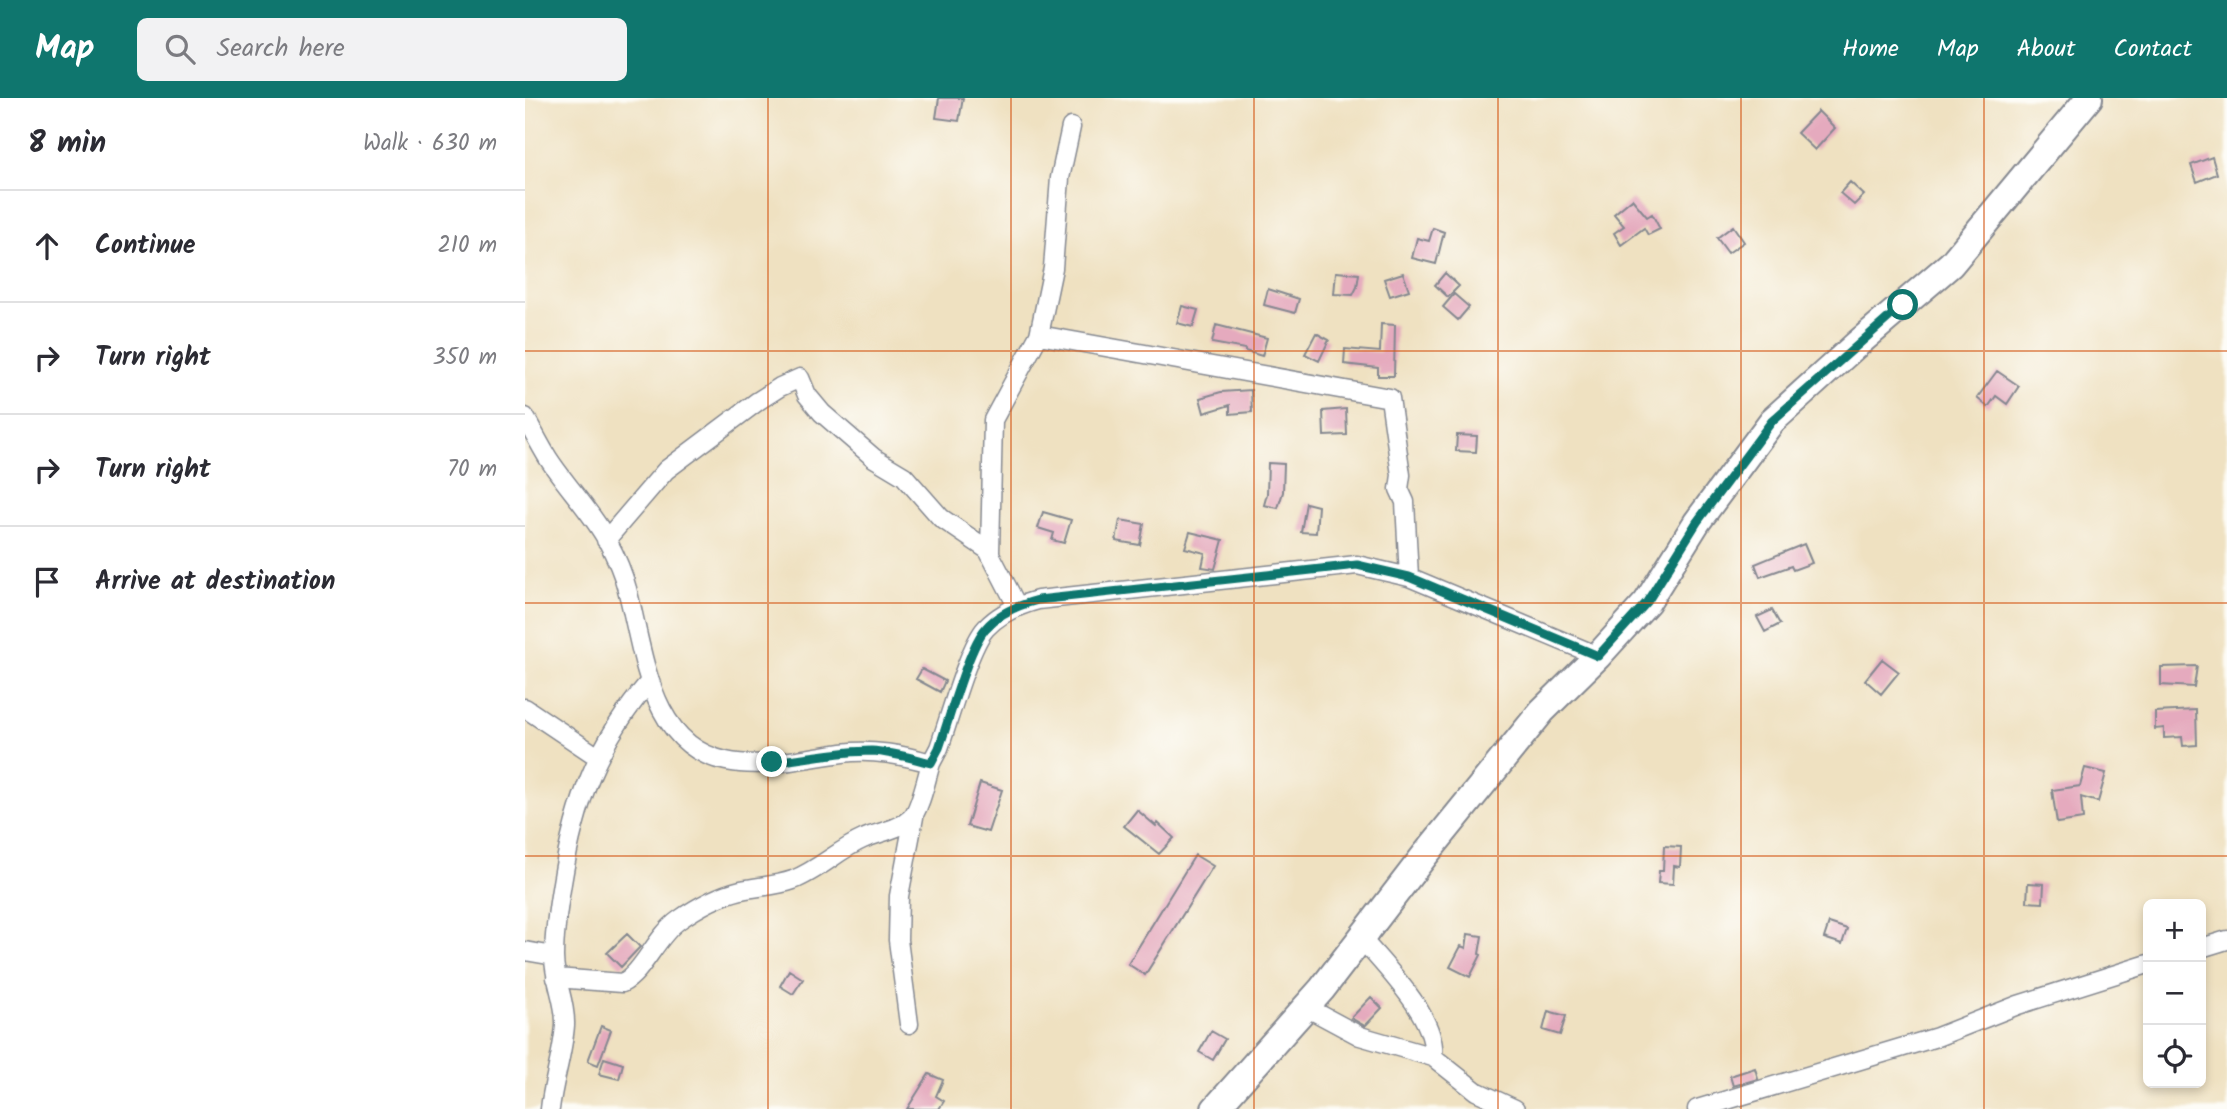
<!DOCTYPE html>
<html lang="en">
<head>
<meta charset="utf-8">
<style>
  :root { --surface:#fff; --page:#f2f2f3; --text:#2b2b33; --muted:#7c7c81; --line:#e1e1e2; --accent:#0f766e }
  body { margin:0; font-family:Kalam,sans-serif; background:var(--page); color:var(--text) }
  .controls { position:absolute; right:21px; bottom:21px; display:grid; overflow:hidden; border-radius:10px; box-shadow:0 4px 10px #0003 }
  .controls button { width:63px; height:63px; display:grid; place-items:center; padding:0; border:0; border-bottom:2px solid var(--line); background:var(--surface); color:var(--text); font:35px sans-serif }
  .stop { position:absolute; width:21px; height:21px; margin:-16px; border:5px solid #0f766e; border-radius:50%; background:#fff }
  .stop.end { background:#0f766e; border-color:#fff; box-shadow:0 2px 7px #0008 }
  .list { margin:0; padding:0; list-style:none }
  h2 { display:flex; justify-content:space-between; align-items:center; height:91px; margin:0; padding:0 28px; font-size:30px }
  h2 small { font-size:23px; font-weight:400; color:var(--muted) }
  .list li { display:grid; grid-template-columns:46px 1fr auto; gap:21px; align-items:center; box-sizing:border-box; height:112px; padding:0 28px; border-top:2px solid var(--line) }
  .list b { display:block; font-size:26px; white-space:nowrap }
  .list em { font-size:23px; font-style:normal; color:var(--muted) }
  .icon { flex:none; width:38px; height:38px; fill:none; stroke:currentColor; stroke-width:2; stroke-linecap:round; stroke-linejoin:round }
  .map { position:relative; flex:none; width:1702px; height:1011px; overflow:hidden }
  header { display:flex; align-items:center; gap:42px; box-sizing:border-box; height:98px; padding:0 35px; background:var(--accent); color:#fff }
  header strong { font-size:33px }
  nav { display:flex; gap:38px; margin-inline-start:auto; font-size:24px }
  .search { width:490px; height:63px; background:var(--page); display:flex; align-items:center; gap:18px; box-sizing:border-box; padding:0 24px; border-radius:10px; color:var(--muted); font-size:26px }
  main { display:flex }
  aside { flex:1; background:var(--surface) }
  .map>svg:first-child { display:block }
  .building { fill:#e5aabe }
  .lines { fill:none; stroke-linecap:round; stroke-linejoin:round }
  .street-casing { stroke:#858890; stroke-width:21 }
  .secondary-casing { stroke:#858890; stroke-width:30 }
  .street { stroke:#fff; stroke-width:18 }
  .secondary { stroke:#fff; stroke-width:26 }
  .route { stroke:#0f766e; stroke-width:9 }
  .grid { fill:none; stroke:#d45514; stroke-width:2; stroke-opacity:0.55 }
</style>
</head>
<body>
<header>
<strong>Map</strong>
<div class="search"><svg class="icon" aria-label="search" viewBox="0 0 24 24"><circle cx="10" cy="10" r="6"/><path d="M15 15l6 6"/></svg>Search here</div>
<nav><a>Home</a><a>Map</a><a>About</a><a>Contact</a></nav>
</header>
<main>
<aside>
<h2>8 min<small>Walk · 630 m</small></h2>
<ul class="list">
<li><svg class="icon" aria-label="ahead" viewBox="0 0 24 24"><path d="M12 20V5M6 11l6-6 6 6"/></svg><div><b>Continue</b></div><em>210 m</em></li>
<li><svg class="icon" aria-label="right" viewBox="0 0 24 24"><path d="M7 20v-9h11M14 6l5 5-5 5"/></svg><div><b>Turn right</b></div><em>350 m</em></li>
<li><svg class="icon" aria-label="right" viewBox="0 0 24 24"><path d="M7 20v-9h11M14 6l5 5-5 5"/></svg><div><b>Turn right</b></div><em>70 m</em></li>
<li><svg class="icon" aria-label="arrive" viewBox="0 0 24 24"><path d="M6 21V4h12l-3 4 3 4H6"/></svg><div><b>Arrive at destination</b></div></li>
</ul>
</aside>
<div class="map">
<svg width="1702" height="1011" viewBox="0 0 1702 1011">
  <rect width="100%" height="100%" fill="#fdfcf7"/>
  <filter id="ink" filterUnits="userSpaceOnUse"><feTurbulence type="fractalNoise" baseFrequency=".0143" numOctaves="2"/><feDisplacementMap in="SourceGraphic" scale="14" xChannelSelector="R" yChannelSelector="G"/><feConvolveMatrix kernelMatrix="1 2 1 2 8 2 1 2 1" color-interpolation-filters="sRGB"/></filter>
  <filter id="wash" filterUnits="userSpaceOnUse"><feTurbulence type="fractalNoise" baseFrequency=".00686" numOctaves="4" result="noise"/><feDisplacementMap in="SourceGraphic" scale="28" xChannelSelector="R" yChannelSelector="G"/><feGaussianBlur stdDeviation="1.57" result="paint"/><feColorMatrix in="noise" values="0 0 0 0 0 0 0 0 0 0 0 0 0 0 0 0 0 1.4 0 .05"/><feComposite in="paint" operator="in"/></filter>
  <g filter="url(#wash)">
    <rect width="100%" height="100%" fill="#efe1c1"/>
    <g id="blocks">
      <path class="building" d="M414 0H438L434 23 411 20Z
        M1293 13 1310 30 1290 52 1272 35Z
        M1687 59 1692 76 1672 84 1666 67Z
        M1325 84 1339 97 1329 107 1315 95Z
        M1107 101 1122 119 1127 116 1135 131 1123 137 1119 130 1096 147 1089 135 1099 128 1089 116Z
        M1208 128 1219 144 1203 155 1192 140Z
        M908 130 919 134 911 166 887 160 892 140 904 143Z
        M811 174 834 176 832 189 828 197 809 196Z
        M878 175 884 192 865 198 859 181Z
        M920 175 934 188 923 199 910 187Z
        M743 191 774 201 770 215 739 207Z
        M929 196 944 209 933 222 918 209Z
        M657 208 673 212 668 229 652 225Z
        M856 226 870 227 869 278H853V270L819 266 820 251 855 254Z
        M691 227 742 240 737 258 720 253V251L687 245Z
        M791 235 804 242 794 263 780 256Z
        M1472 273 1494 288 1482 306 1471 298 1463 309 1452 300Z
        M726 292 727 314 705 316V307L679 315 675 300 696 294Z
        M821 311 822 337 799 338 798 313Z
        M932 337 952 338 951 354 931 353Z
        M743 365 759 366 758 394 753 410 739 407 742 396Z
        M781 405 793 408 791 435 776 434Z
        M518 414 546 422 539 445 527 442 529 435 513 430Z
        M595 422 619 426 615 447 591 443Z
        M665 434 698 442 690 471 677 469 680 455 660 450Z
        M1279 446 1287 465 1268 472 1266 468 1235 479 1230 466Z
        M1247 512 1255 526 1240 534 1232 519Z
        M1357 561 1374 574 1356 596 1340 582Z
        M1672 568 1669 589 1636 587V569Z
        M397 571 420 583 415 594 391 581Z
        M1671 612 1672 647 1658 648 1657 639 1639 640V630L1630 631V614Z
        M1560 670 1581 675 1573 704 1556 699 1558 721 1532 725 1527 692 1555 688Z
        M455 685 477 692 463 734 442 728Z
        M612 712 631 728 633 725 649 740 634 756 599 728Z
        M1139 748 1156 749 1155 769 1149 768 1148 786 1133 785 1134 773H1138Z
        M670 757 688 768 620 877 603 866Z
        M1503 785 1519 786 1518 805 1502 804Z
        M1304 825 1322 831 1317 846 1299 840Z
        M102 836 115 849 96 869 82 855Z
        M943 836 957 838 954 856 956 857 945 879 925 869 936 848 941 850Z
        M264 872 278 881 268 896 255 888Z
        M846 899 857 910 840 928 826 920Z
        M1023 913 1041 918 1035 937 1018 932Z
        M76 928 86 932 73 967 63 963Z
        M686 933 700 941 688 962 674 954Z
        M79 960 98 966 94 981 74 976Z
        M1230 970 1233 981 1208 988 1205 978Z
        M404 976 418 982 411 998 419 1003 414 1011H382Z"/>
    </g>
  </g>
  <g filter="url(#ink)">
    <use href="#blocks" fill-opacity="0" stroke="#858890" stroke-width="2"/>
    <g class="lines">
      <g class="street-casing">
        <path id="street" d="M514 237 865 300 876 377 874 391 880 404 884 479
          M0 319C8 333 15 347 23 360 41 388 66 413 82 442 90 457 98 475 102 491 119 553 124 648 201 663 239 671 280 660 317 655 348 651 377 657 406 665L414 650C424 622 444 548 461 530 475 515 494 507 513 502L832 467 884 479 1073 558
          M81 442 141 372 233 303 255 289 275 280 282 297 297 315 349 360 379 378 416 420 463 452 492 508
          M465 455 468 322 514 237 528 170 535 80 546 29
          M0 610 73 659
          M836 840C860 869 913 920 908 959
          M1676 850 1702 842
          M0 853 29 858
          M31 880 97 885C118 875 131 838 154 822 171 810 195 797 216 792 234 788 251 788 268 782 294 772 313 752 338 741 353 734 374 732 386 720 395 712 402 678 406 665
          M781 909 835 938 908 959 951 993 990 1011
          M384 926 373 842 374 798 389 719
          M25 1011C28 983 38 956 40 927 41 903 29 883 29 859 29 834 33 809 37 785 50 704 72 645 125 583
          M1172 1011 1412 939 1493 907 1623 866"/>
      </g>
      <g class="secondary-casing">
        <path id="secondary" d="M690 1011 797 891 900 757 1017 613 1073 558 1122 504 1172 424 1247 323 1331 247 1426 166 1564 0"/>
      </g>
      <use href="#street" class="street"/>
      <use href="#secondary" class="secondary"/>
    </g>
  </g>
  <g class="lines" filter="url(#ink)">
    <path class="route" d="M247 664C280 661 313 653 346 653 367 654 386 660 406 665L414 650C424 622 444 548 461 530 474 515 494 507 513 502L832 467 884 479 1073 558 1122 504 1172 424 1247 323 1378 207"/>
  </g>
  <path class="grid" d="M243 0V1011M486 0V1011M729 0V1011M973 0V1011M1216 0V1011M1459 0V1011M0 253H1702M0 505H1702M0 758H1702"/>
</svg>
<div class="controls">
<button>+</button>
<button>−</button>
<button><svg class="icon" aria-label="locate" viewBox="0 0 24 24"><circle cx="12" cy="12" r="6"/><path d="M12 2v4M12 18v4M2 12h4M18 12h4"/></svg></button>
</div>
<div class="stop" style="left:1378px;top:207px"></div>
<div class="stop end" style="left:247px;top:664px"></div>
</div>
</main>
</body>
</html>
